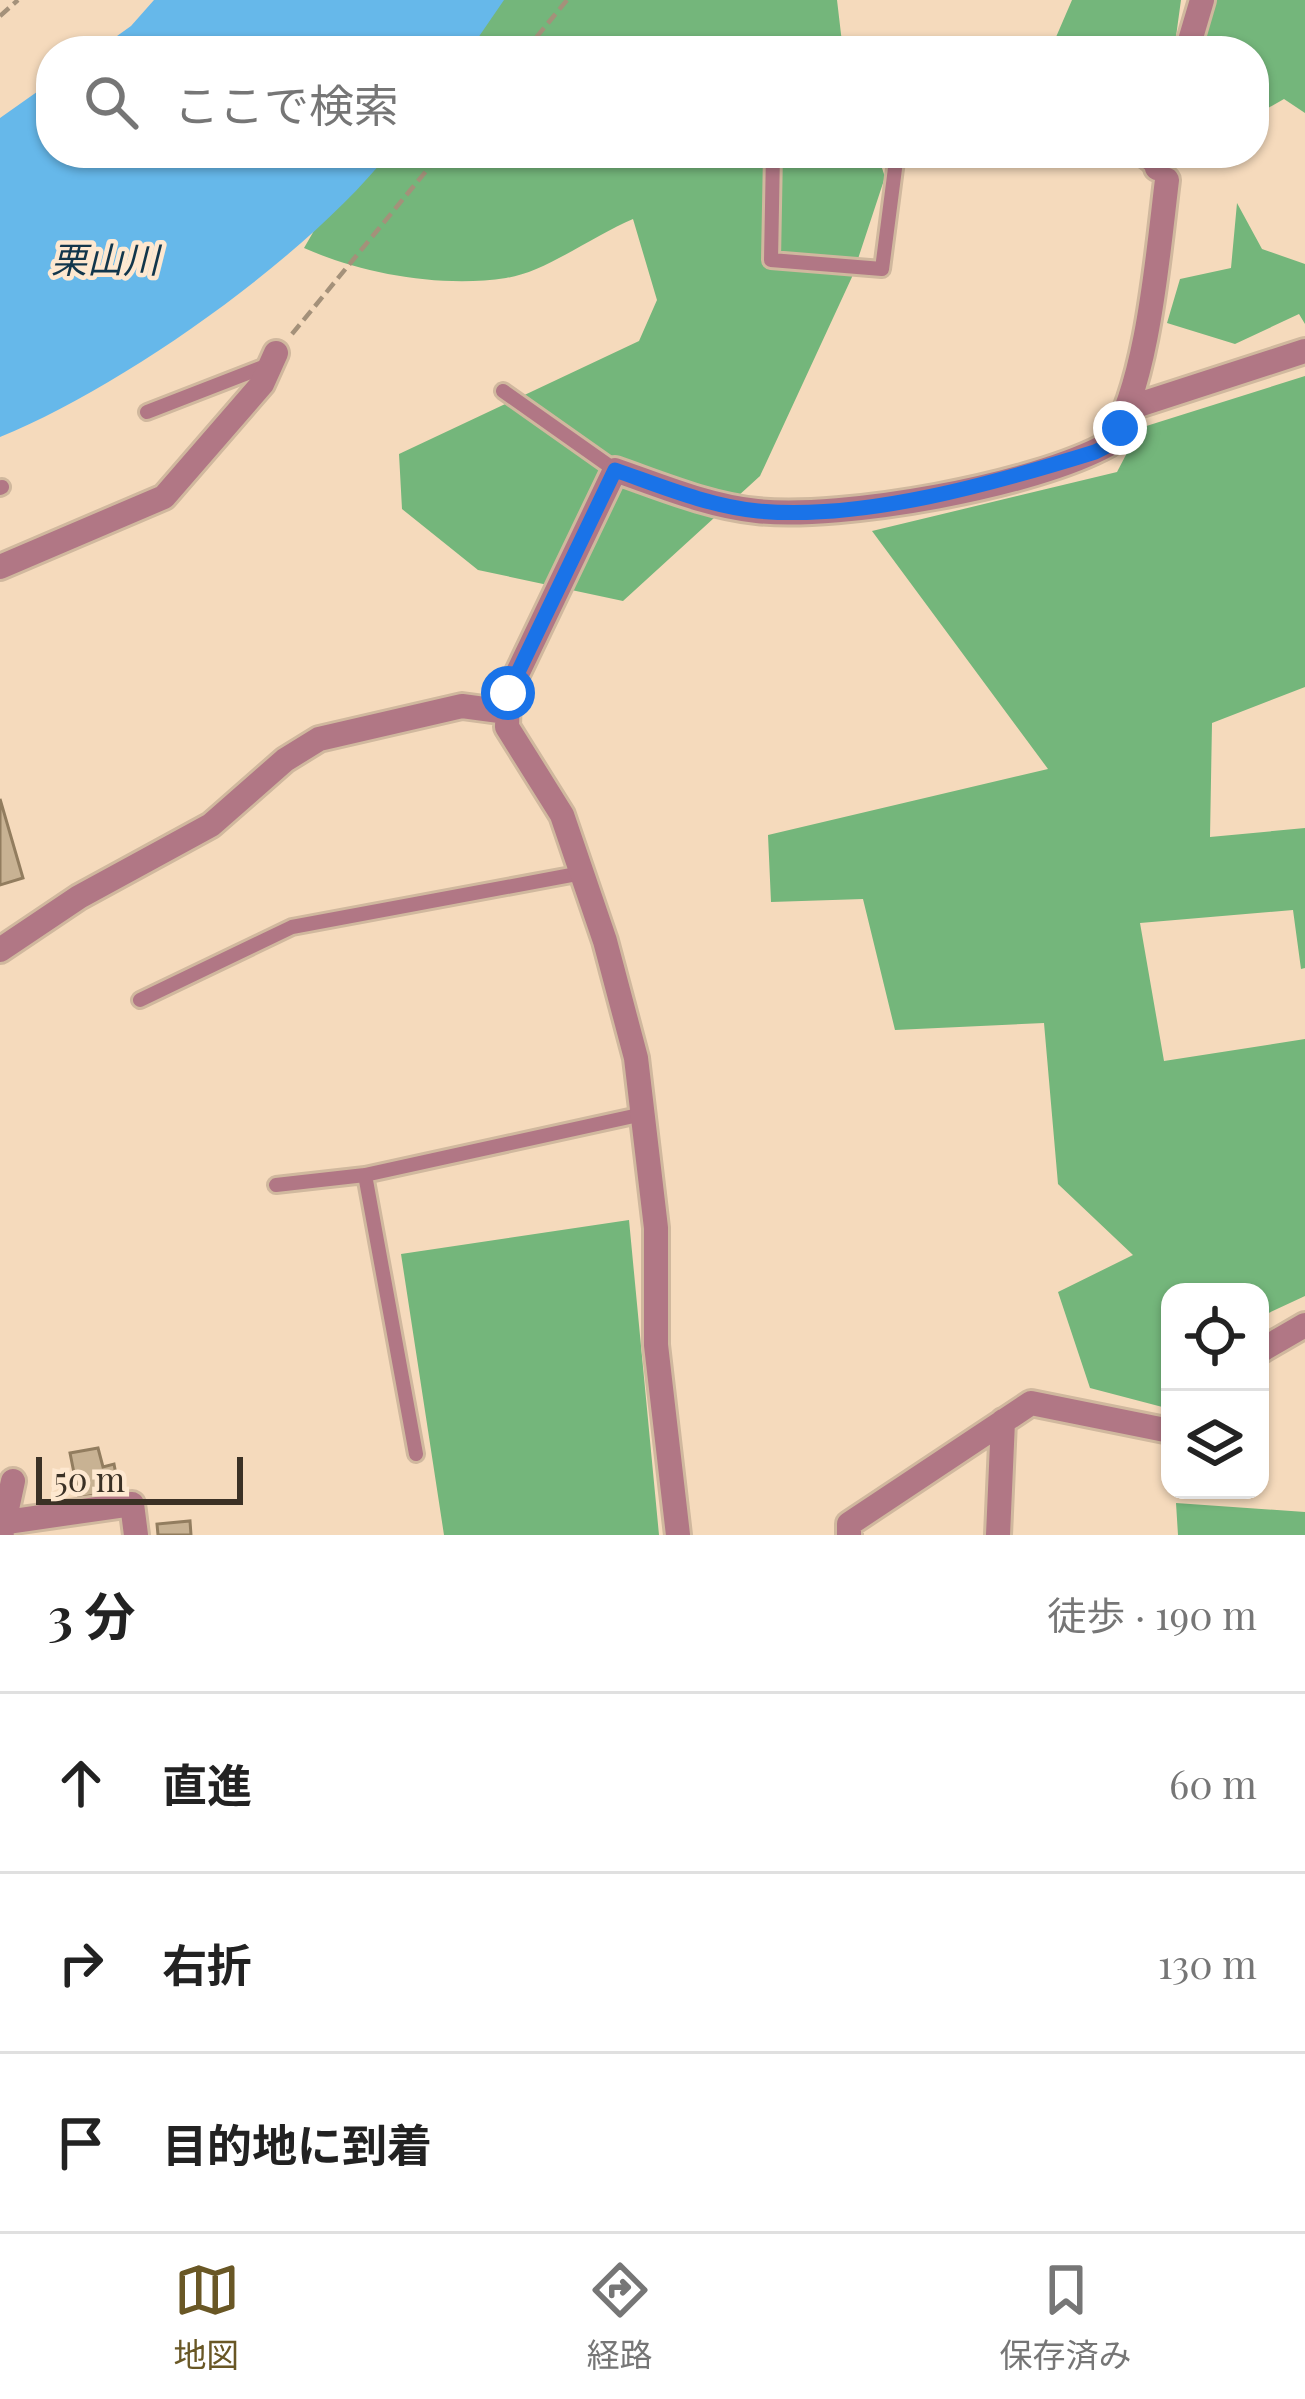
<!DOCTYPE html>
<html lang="ja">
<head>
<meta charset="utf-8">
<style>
  :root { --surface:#fff; --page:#f2f2f2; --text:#222; --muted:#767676; --line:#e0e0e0; --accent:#695725 }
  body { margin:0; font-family:"Playfair Display","Noto Sans JP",serif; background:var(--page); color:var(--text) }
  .controls { position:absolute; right:36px; bottom:36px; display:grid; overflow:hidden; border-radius:24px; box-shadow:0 3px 9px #0004 }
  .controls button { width:108px; height:108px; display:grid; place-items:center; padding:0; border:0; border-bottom:3px solid var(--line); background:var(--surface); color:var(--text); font:60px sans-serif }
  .scale { position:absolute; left:36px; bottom:30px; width:207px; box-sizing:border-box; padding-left:12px; border:6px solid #3b3125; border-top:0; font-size:33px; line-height:42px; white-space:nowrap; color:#3b3125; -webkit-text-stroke:9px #fee8d0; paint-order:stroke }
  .stop { position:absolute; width:36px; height:36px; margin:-27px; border:9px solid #1a73e8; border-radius:50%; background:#fff }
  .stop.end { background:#1a73e8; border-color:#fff; box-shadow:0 3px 12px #0008 }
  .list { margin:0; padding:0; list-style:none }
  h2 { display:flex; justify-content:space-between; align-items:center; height:156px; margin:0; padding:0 48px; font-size:51px }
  h2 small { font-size:39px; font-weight:400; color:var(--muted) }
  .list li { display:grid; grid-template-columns:78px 1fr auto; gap:36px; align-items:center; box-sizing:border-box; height:180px; padding:0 48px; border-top:3px solid var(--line) }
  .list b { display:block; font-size:45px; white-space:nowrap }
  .list em { font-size:39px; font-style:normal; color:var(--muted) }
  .icon { flex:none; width:66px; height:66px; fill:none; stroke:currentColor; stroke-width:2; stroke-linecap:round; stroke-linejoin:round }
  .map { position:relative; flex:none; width:1305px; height:1535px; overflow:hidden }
  .search { position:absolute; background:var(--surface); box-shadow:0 3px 9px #0004; left:36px; right:36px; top:36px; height:132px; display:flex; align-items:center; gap:30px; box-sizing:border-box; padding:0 42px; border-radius:48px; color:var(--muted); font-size:45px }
  .sheet { height:696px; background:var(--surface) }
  nav { display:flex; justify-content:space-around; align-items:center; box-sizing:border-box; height:168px; border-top:3px solid var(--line); background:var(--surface); font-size:33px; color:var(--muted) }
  nav a { display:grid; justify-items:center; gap:6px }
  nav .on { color:var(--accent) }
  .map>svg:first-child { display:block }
  .forest { fill:#74b67b }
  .water { fill:#66b8ea }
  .building { fill:#c8b293; stroke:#927d5f; stroke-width:3 }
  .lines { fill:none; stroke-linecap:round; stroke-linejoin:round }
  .lane-casing { stroke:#d0b89e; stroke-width:20 }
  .street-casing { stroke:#d0b89e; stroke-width:30 }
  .path { stroke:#a4917a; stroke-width:4.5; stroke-dasharray:12 6; stroke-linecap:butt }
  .lane { stroke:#b17785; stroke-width:14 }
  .street { stroke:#b17785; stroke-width:24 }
  .route { stroke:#1a73e8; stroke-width:15 }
  .labels { text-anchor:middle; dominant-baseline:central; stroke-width:9; stroke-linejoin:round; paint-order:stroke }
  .water-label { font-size:36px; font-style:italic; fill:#12364b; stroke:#fee8d0 }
</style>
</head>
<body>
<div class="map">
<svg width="1305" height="1535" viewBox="0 0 1305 1535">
  <rect width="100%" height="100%" fill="#f5dabc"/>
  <path class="forest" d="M448 0H837L843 51H418Z
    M1072 0H1181L1174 51H1050Z
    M1214 0H1305V113L1284 99 1254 116V51H1200Z
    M359 153H877L885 177 852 277 760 476 623 601 478 570 402 509 399 454 639 341 657 300 633 219C596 234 544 273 506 278 442 288 362 274 304 248Z
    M1237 203 1262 249 1305 264V324L1299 314 1235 344 1167 323 1180 279 1231 268Z
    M1305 376V687L1212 723 1210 837 1305 828V968L1301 969 1293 910 1140 923 1164 1061 1305 1039V1296L1260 1317V1292H1170V1409L1090 1388 1058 1292 1133 1255 1058 1184 1044 1023 895 1030 863 899 771 902 768 835 1048 769 872 531 1117 472 1140 428Z
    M629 1220 659 1535H444L401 1254Z
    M1176 1503 1305 1512V1535H1178Z"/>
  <path class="water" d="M154 0H504L469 51H96L131 26Z
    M51 82V153H389C307 257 123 387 0 437V118Z"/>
  <path class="building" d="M0 799 23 878 0 885Z
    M98 1448 103 1467 114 1464 119 1490 79 1498 70 1453Z
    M190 1521 191 1535H158L157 1524Z"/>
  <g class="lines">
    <g class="lane-casing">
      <path id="lane" d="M773 153 771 260 882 269 897 153
        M1076 153 1140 157 1160 172
        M503 391 615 470
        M147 412 271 364
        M0 488 2 487
        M140 1000 292 927 582 873
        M365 1175 416 1454
        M276 1185 365 1175 643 1114"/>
    </g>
    <g class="street-casing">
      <path id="street" d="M1187 51 1202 0
        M1157 168 1162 153
        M1126 409 1305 351
        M0 567 164 497 262 384 276 353
        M0 950 79 897 211 825 285 760 319 739 462 706 507 712
        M1260 1351 1305 1325
        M7 1522 132 1504 136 1535
        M2 1532 13 1481
        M678 1535 656 1345V1228L636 1058 605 941 562 815 507 727 508 693 615 470C661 486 708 506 757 511 842 520 1034 486 1109 444 1148 385 1158 252 1167 180
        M849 1535V1524L1031 1403 1170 1431
        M998 1535 1003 1421"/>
    </g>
    <path class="path" d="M0 16 18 0
      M525 51 567 0
      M292 334 441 153"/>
    <use href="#lane" class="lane"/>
    <use href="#street" class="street"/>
  </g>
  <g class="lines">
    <path class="route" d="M508 693 615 470C661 486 708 506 758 511 863 521 995 483 1095 452L1109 445 1120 428"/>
  </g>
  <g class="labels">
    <g class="water-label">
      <text x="105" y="258">栗山川</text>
    </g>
  </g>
</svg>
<div class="controls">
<button><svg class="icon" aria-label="locate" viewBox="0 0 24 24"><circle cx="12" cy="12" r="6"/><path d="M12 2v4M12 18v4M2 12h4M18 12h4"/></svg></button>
<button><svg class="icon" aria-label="layers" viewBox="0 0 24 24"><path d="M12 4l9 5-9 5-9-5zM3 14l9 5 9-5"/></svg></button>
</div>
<div class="scale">50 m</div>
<div class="stop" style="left:508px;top:693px"></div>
<div class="stop end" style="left:1120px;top:428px"></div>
<div class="search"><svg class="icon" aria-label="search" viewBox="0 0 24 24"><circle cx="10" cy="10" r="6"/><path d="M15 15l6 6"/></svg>ここで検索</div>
</div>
<section class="sheet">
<h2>3 分<small>徒歩 · 190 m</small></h2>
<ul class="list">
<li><svg class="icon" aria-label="ahead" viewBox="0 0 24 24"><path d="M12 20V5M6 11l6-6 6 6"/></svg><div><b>直進</b></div><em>60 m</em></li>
<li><svg class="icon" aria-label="right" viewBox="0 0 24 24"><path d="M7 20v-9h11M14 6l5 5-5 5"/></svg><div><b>右折</b></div><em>130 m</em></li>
<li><svg class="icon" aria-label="arrive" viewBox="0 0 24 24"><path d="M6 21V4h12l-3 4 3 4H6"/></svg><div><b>目的地に到着</b></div></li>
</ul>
</section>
<nav>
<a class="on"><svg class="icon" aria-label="map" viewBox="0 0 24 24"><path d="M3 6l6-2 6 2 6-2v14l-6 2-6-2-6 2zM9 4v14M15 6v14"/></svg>地図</a>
<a><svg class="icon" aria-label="directions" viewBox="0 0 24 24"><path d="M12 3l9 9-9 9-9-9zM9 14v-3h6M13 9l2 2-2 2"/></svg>経路</a>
<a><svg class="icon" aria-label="saved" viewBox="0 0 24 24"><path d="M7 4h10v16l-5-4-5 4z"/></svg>保存済み</a>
</nav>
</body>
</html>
